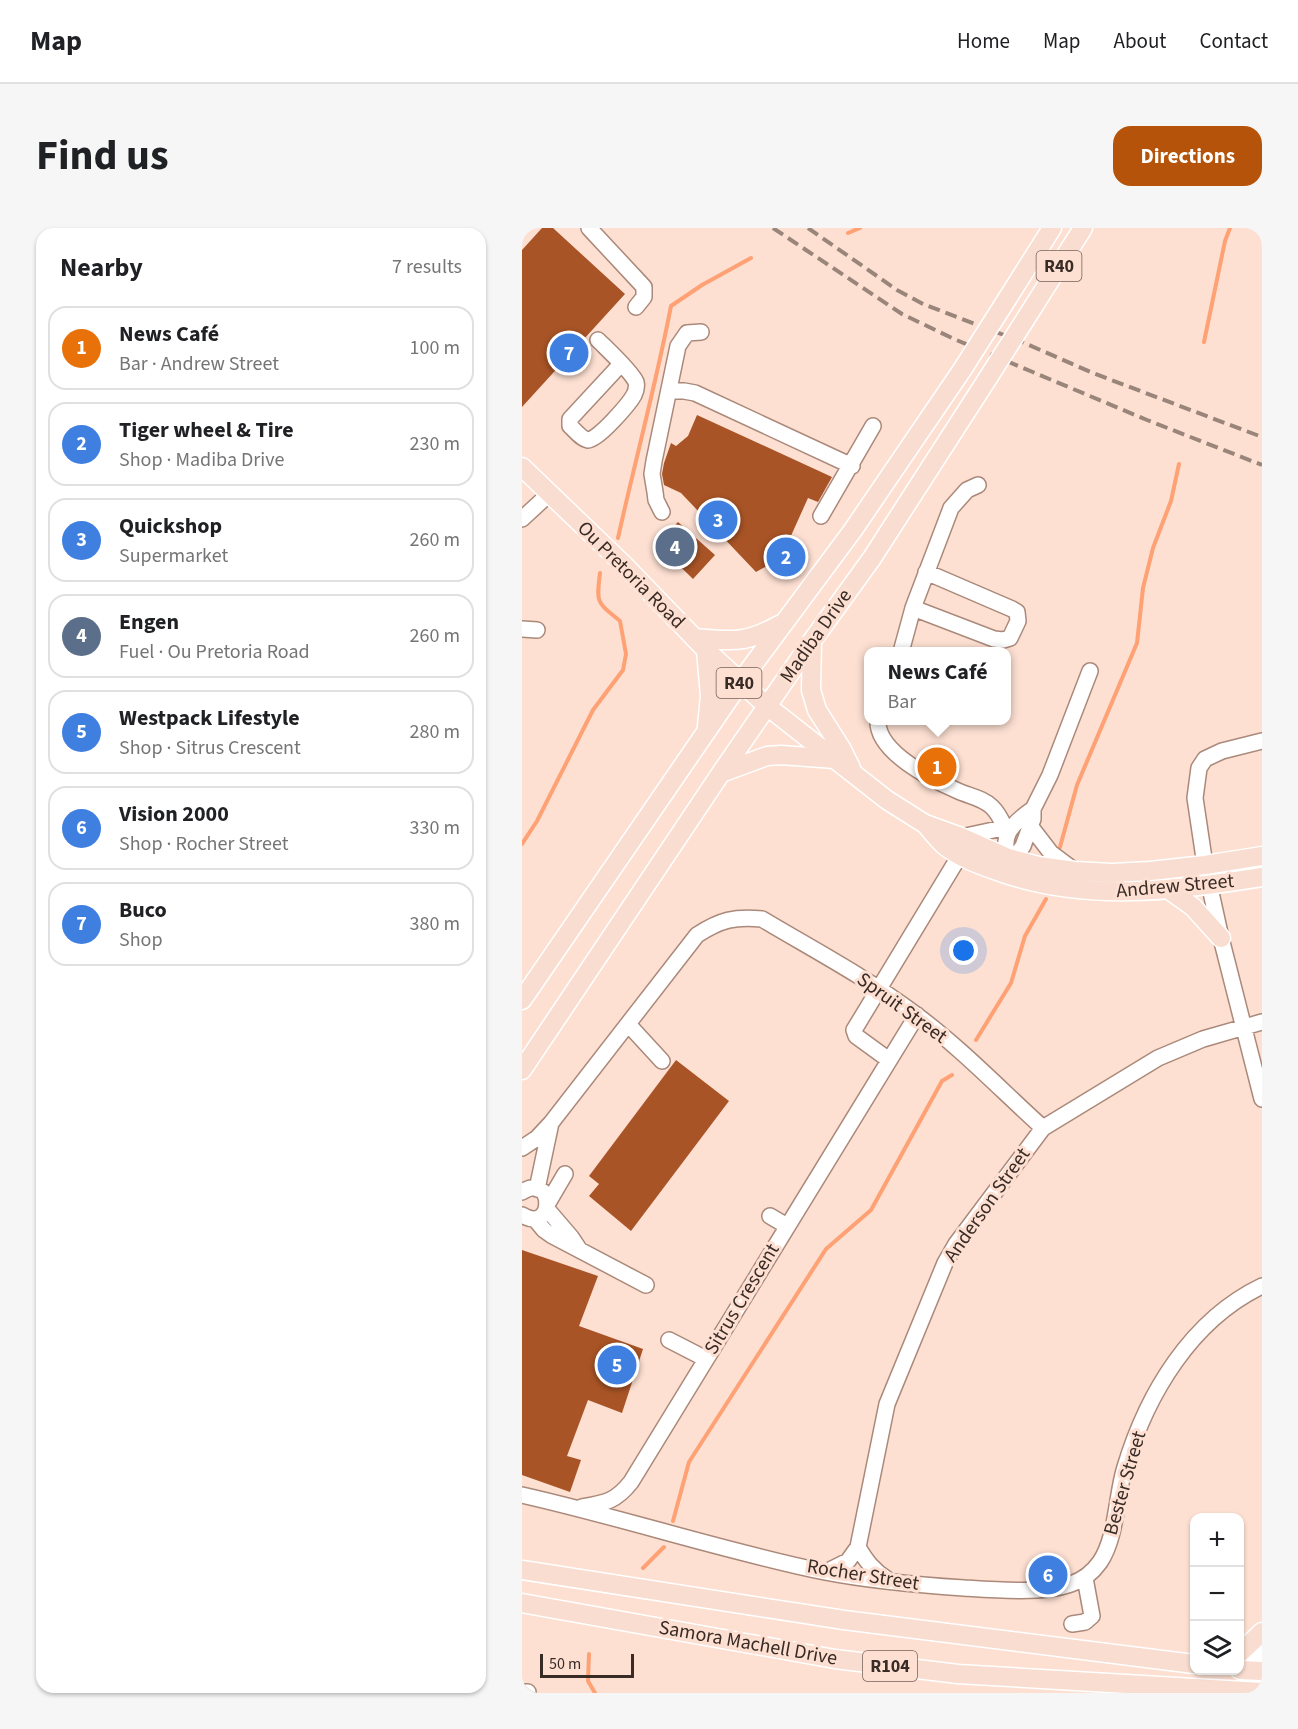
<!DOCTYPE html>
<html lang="en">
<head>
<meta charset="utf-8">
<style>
  :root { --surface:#fff; --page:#f6f6f6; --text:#202124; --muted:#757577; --line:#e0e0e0; --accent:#b45309 }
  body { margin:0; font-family:"Source Sans 3",sans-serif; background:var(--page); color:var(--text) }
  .controls { position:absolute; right:18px; bottom:18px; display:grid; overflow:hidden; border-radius:12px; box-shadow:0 2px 4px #0004 }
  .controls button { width:54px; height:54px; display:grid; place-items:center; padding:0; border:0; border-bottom:2px solid var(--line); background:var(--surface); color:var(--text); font:30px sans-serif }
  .scale { position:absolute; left:18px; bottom:15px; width:94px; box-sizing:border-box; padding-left:6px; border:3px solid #392b25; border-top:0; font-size:16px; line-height:21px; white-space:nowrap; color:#392b25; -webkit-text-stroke:4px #fde0d2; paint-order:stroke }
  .you { position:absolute; left:442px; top:723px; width:21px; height:21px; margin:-15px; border:4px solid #fff; border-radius:50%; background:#1a73e8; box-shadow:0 0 0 9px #1a73e833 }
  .badge { display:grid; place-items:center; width:39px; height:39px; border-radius:50%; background:var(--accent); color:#fff; font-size:20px; font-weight:700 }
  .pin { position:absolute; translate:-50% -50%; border:3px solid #fff; box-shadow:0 2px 6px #0006 }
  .popup { position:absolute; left:342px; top:419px; width:147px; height:78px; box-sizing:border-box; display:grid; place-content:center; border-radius:12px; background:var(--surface); filter:drop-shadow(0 2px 4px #0005); font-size:20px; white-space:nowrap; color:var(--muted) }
  .popup b { font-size:22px; color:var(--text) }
  .popup::after { content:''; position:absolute; left:50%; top:100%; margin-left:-12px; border:12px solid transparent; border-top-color:var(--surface) }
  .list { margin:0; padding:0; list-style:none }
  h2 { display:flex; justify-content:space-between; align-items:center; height:78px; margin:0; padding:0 24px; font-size:26px }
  h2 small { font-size:20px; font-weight:400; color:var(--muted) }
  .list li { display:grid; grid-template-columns:39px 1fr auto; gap:18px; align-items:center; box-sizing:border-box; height:84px; margin:0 12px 12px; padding:0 12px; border:2px solid var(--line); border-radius:18px }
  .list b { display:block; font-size:22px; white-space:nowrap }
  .list p { margin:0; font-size:20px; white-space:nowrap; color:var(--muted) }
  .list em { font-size:20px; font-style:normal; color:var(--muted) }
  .icon { flex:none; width:33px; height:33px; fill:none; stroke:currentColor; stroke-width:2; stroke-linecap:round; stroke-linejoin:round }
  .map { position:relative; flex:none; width:740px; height:1465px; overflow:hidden; border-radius:18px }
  header { display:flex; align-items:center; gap:36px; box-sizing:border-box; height:84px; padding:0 30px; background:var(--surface); border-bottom:2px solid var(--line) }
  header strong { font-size:28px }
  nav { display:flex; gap:33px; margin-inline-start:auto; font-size:21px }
  .intro { display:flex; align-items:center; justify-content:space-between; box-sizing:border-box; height:144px; padding:0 36px }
  h1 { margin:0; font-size:42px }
  .button { padding:15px 27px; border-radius:18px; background:var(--accent); color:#fff; font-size:21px; font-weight:700 }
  main { display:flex; gap:36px; padding:0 36px }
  aside { flex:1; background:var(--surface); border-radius:18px; box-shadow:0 2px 4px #0004 }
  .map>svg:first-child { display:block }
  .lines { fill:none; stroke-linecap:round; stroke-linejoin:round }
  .stream { stroke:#fea174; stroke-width:4 }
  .building { fill:#a95426 }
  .minor-casing { stroke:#ab897a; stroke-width:18 }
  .major-casing { stroke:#fff; stroke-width:21 }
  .minor { stroke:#fff; stroke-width:15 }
  .major { stroke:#f8ddd0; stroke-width:18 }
  .rail { stroke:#9a857b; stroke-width:4; stroke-dasharray:12 6; stroke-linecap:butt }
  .major-bridge-casing { stroke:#fff; stroke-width:21; stroke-linecap:butt }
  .major-bridge { stroke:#f8ddd0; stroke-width:18 }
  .labels { text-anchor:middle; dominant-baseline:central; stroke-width:6; stroke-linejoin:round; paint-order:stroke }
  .shield { fill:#fde0d2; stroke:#746159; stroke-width:1.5 }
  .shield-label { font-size:18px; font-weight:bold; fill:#392b25 }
  .street-label { font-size:20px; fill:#392b25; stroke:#fde0d2 }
</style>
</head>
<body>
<header>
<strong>Map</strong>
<nav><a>Home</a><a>Map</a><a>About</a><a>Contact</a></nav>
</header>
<div class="intro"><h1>Find us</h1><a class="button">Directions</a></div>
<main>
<aside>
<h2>Nearby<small>7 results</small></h2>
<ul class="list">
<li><span class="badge" style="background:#e8710a">1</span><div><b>News Café</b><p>Bar · Andrew Street</p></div><em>100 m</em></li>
<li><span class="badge" style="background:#3f7fe0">2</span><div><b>Tiger wheel &amp; Tire</b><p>Shop · Madiba Drive</p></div><em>230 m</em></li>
<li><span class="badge" style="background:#3f7fe0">3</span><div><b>Quickshop</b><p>Supermarket</p></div><em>260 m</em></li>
<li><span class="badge" style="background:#5c6f8a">4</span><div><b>Engen</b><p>Fuel · Ou Pretoria Road</p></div><em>260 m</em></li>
<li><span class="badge" style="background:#3f7fe0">5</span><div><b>Westpack Lifestyle</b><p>Shop · Sitrus Crescent</p></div><em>280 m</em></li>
<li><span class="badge" style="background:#3f7fe0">6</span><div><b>Vision 2000</b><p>Shop · Rocher Street</p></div><em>330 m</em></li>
<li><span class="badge" style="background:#3f7fe0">7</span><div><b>Buco</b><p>Shop</p></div><em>380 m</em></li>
</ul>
</aside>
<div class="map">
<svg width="740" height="1465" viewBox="0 0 740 1465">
  <rect width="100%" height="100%" fill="#fde0d2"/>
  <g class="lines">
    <path class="stream" d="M326 5 338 0
      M682 114 703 13 708 0
      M96 310C113 233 134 156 149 78L180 57 229 30
      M0 616 15 593 71 482 101 442 104 426 98 393C75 374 74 376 78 345
      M538 619 555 557 615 415 621 360 631 320 649 273 657 236
      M454 812 489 755 503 708 524 671
      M151 1293 167 1234 304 1021 349 982 420 853 430 847
      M121 1340 142 1319
      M67 1426 66 1453 73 1465"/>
  </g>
  <path class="building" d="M20 0H31L103 66 0 179V22Z
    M175 187 310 249 296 274 286 270 259 330 234 344 159 265 142 257 140 246 142 235 149 215 154 218 166 208Z
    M156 294 193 327 171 351 135 316Z
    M154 832 207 873 109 1003 67 968 77 956 67 948Z
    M0 1022 76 1048 57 1098 121 1121 100 1185 66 1172 45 1228 59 1232 48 1264 0 1247Z"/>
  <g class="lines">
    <g class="minor-casing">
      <path id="minor" d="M67 0 122 59V69L114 79
        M76 112C85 121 109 143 114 154 115 158 114 163 112 167 107 176 76 212 66 212 59 211 53 202 48 198V191L99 136
        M147 163H162L173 165 330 238
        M140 284 134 272 133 264 130 246 132 233 156 118 165 105 179 104
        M299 288 351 198
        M0 291 27 266
        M391 380 472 411 481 412 488 410 496 393 495 384 490 381 404 344
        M0 401 15 402
        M379 424 391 380 429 280 445 262 456 257
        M356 492C354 524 411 552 436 563 447 568 461 570 470 579 475 584 479 591 482 598
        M740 513 700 523 683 531 677 540 673 570 683 637 699 710 740 871
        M509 599 529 625 553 643
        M439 609 490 598
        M478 633 496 625 501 618 511 591V581L528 547 568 443
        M490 637C475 610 489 596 511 581
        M106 796 140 833
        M367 832 334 808 332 802 438 627
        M0 920 15 910 29 895
        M15 961 29 895 175 707C198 692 213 688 240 691 292 722 345 750 393 786 439 820 479 862 521 900
        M0 964C33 943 33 1007 0 987
        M26 975 43 946
        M25 981 49 1009 57 1021
        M248 988 265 998
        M13 991 22 1002 29 1007 124 1057
        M147 1112 184 1131
        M0 1267C102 1290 201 1323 303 1344 349 1353 396 1357 442 1360 472 1362 521 1366 549 1356 561 1352 571 1344 578 1334 595 1309 594 1267 603 1239 625 1166 669 1092 740 1058
        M60 1279C84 1275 94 1273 109 1254L395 787
        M336 1319C344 1333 351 1342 365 1351
        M304 1344 326 1333 336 1319 365 1176 423 1035 434 1016 521 900 636 830 681 811 740 794
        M550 1396 563 1394 570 1388 563 1350
        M0 1464H6
        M724 1465 740 1406"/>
    </g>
    <g class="major-casing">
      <path id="major" d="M487 68 530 0
        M513 76 561 0
        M0 239 102 337 184 422 245 478 365 572 403 596 439 609 486 630 516 638 553 643 590 645 628 643 683 637 740 628
        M172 410C210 413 223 416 257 397
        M290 413 289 462 295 482 319 520 329 540
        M184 422 188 468 185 498
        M199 545 245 528 259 527 313 531
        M404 597C410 604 416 612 423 618 440 631 461 638 481 645 566 674 654 663 740 649
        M647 662 671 679 699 710
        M0 772 219 453 331 302 440 142
        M0 842 199 545 290 413 350 330 464 153
        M0 1342 322 1392 672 1436
        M0 1375 313 1431 436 1446 740 1464
        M718 1425 740 1404
        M718 1442 740 1443"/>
    </g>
    <use href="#minor" class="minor"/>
    <use href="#major" class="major"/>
    <path class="rail" d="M251 0 380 86 432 111 625 192 740 237
      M286 0 375 62 401 76 500 114 571 145 740 209"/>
    <g class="major-bridge-casing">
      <path id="major-bridge" d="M440 142 487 68
        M464 153 513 76"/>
    </g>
    <use href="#major-bridge" class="major-bridge"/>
  </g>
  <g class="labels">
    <g class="shield">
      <rect x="514.5" y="23" width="45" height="30" rx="4.5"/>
      <rect x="194.5" y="440" width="45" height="30" rx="4.5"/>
      <rect x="341" y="1423" width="54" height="30" rx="4.5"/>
    </g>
    <g class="shield-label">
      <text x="537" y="38">R40</text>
      <text x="217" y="455">R40</text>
      <text x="368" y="1438">R104</text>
    </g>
    <g class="street-label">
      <text transform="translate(109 347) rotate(45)">Ou Pretoria Road</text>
      <text transform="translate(294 408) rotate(-55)">Madiba Drive</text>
      <text transform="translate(653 658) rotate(-5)">Andrew Street</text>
      <text transform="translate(380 780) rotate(36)">Spruit Street</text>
      <text transform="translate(465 977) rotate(-55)">Anderson Street</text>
      <text transform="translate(220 1071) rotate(-59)">Sitrus Crescent</text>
      <text transform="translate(603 1255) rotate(-74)">Bester Street</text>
      <text transform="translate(341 1347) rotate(9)">Rocher Street</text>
      <text transform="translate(226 1415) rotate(10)">Samora Machell Drive</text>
    </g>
  </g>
</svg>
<div class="controls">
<button>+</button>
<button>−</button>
<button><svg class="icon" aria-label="layers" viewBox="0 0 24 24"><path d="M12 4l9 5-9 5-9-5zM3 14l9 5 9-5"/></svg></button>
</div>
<div class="scale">50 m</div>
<div class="you"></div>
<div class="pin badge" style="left:415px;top:539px;background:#e8710a">1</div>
<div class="popup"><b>News Café</b>Bar</div>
<div class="pin badge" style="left:264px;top:329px;background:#3f7fe0">2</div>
<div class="pin badge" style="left:196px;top:292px;background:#3f7fe0">3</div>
<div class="pin badge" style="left:153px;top:319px;background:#5c6f8a">4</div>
<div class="pin badge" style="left:95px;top:1137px;background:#3f7fe0">5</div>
<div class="pin badge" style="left:526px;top:1347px;background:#3f7fe0">6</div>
<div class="pin badge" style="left:47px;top:125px;background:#3f7fe0">7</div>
</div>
</main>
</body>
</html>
